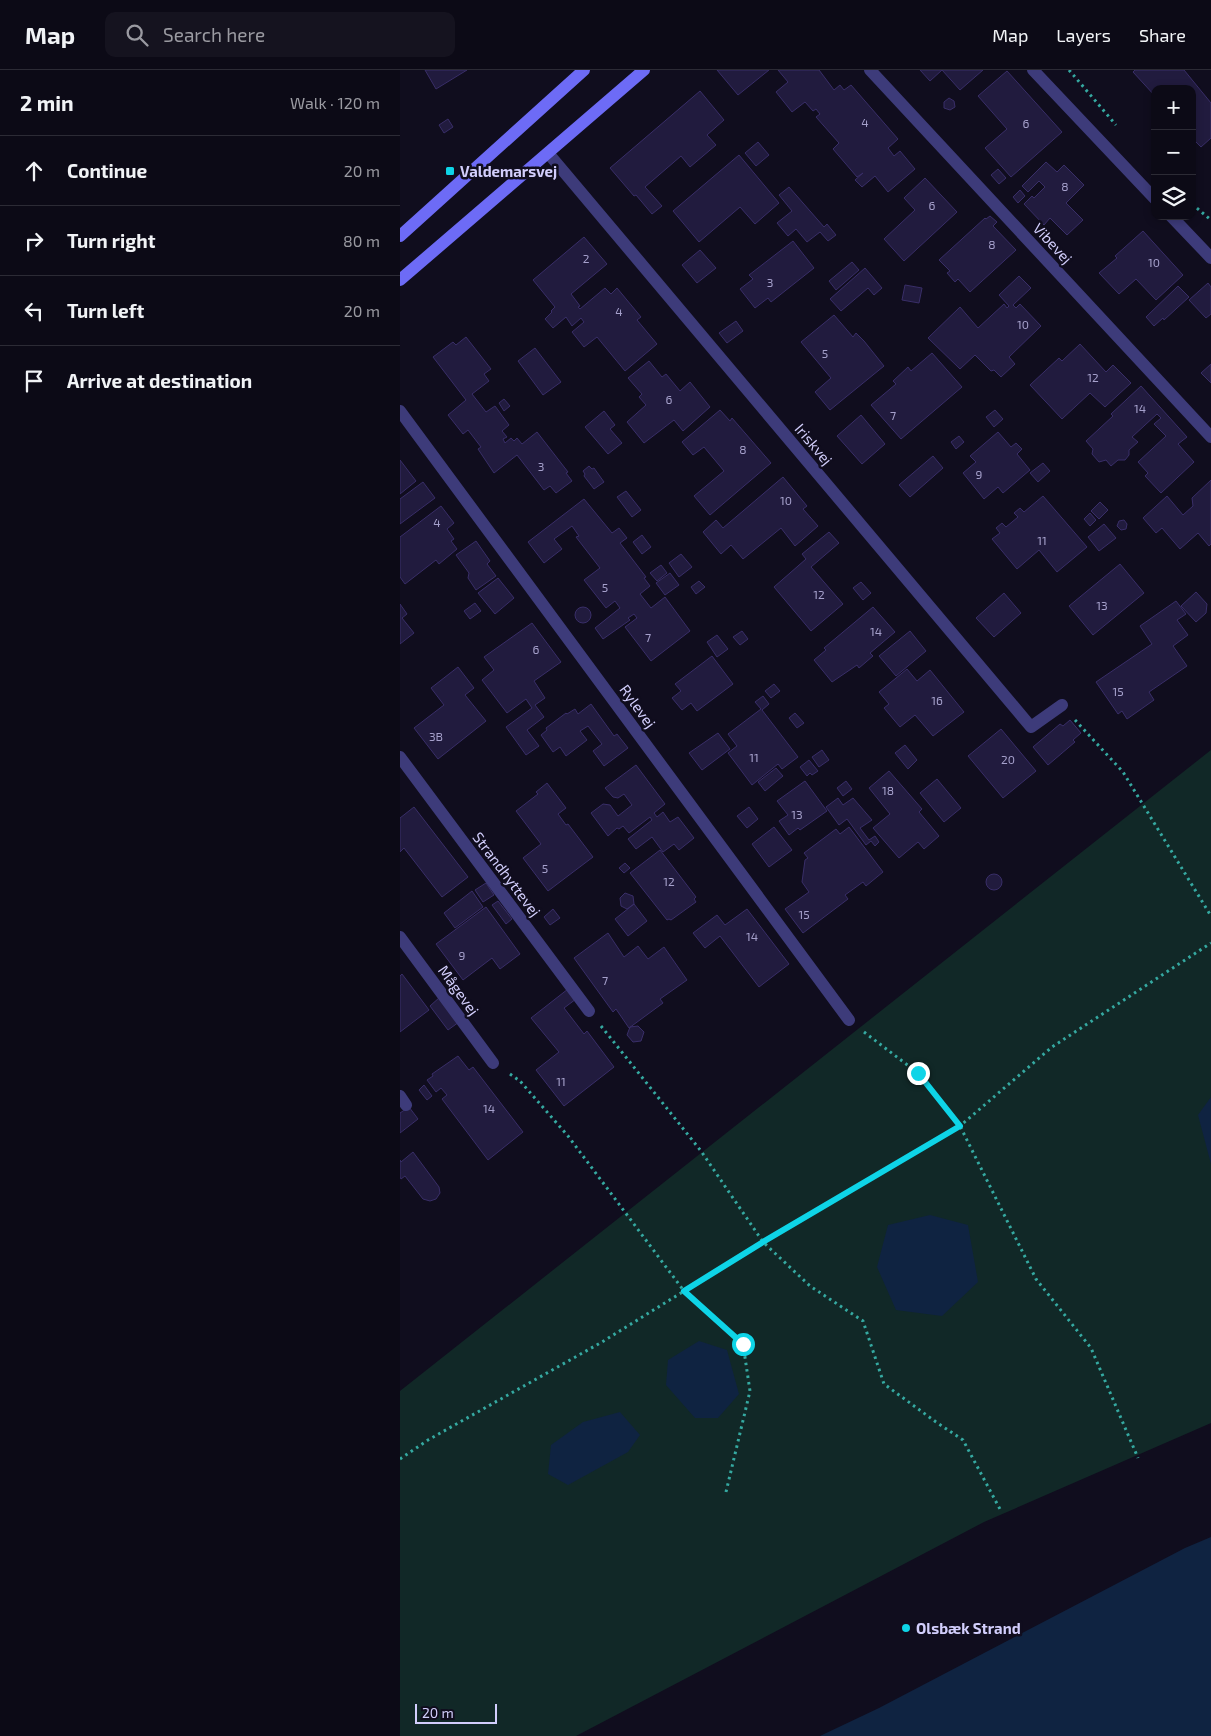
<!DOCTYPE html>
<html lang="en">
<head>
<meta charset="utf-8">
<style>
  :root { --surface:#0c0a16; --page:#15131f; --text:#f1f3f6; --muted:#9a9aa1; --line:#2c2b35 }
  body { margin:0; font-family:"Exo 2",sans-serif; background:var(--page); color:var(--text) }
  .controls { position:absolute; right:15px; top:15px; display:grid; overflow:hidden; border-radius:10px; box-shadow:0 2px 8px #0003 }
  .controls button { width:45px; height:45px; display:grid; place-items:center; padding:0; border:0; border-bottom:1px solid var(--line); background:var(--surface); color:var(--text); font:25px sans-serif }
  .scale { position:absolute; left:15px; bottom:12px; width:82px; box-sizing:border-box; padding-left:5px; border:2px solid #d2cefc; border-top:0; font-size:14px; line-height:18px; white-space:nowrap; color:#d2cefc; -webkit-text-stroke:4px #100d1e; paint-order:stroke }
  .stop { position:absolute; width:15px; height:15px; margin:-11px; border:4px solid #0ed4e7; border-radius:50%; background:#fff }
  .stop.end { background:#0ed4e7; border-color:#fff; box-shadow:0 1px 5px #0008 }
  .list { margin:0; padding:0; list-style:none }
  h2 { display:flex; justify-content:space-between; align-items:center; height:65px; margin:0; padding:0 20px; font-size:21px }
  h2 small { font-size:16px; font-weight:400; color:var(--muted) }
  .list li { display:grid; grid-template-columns:32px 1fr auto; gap:15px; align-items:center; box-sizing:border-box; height:70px; padding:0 20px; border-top:1px solid var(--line) }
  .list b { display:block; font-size:19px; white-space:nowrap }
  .list em { font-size:16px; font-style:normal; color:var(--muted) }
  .icon { flex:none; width:28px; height:28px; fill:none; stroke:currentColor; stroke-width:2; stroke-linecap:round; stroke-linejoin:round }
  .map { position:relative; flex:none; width:811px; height:1666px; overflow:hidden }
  header { display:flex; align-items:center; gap:30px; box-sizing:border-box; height:70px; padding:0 25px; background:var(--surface); border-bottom:1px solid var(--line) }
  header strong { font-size:24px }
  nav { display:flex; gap:28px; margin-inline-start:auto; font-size:18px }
  .search { width:350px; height:45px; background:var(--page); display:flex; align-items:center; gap:12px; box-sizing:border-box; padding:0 18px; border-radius:10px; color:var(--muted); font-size:19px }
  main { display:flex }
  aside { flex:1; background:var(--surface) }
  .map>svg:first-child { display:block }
  .green { fill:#112827 }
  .water { fill:#0f2341 }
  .building { fill:#211b3e; stroke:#392e68 }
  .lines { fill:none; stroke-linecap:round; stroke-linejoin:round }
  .path { stroke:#35a9a1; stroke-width:3; stroke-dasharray:2.5 4; stroke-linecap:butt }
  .street { stroke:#3d3b7a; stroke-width:12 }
  .secondary { stroke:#6d6bf6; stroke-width:12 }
  .route { stroke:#0ed4e7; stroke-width:6 }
  .poi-dot { fill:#0ed4e7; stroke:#100d1e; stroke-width:2 }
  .labels { text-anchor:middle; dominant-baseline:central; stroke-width:5; stroke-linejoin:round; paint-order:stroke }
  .number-label { font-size:12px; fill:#a6a1cc }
  .poi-label { font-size:15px; font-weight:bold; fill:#d2cefc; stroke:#100d1e; text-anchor:start }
  .street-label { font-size:15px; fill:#d2cefc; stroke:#100d1e }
</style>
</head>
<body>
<header>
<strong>Map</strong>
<div class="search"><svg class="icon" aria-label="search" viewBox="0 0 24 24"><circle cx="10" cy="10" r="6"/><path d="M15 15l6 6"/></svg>Search here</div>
<nav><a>Map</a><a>Layers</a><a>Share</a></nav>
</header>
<main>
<aside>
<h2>2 min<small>Walk · 120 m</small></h2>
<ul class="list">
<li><svg class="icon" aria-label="ahead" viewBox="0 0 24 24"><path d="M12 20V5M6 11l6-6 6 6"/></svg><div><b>Continue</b></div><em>20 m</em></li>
<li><svg class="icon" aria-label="right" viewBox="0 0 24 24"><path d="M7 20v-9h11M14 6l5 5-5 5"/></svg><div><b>Turn right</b></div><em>80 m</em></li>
<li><svg class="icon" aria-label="left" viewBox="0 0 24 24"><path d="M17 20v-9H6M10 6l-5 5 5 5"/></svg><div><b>Turn left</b></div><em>20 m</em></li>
<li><svg class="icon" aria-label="arrive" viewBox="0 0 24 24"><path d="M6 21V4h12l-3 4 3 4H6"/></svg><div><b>Arrive at destination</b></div></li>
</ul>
</aside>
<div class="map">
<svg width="811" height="1666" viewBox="0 0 811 1666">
  <rect width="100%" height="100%" fill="#100d1e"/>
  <path class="green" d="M811 680V1353L584 1452 176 1666H0V1321Z"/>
  <path class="water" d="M811 1027V1094L798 1045Z
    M530 1145 568 1155 578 1212 542 1246 496 1240 477 1197 488 1155Z
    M299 1271 327 1280 339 1324 318 1348H295L266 1315 268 1290Z
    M220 1342 240 1365 228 1382 168 1415 148 1404 151 1375 183 1352Z
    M811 1467V1666H420L479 1638 785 1478Z"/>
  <path class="building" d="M25 0H67L36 19Z
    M317 0H369L338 25Z
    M378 0H419L434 20 440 15 444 20 451 15 498 69 488 78 494 86 500 81 515 99 488 122 475 106 462 117 455 110 463 103 457 107 433 79 439 73 416 47 420 44 416 39 413 41 405 32 392 42 376 22 388 12Z
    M520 0H583L560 20 542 0 530 11Z
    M735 0H784L811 33V68L801 77 792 68V19H755V26L733 2Z
    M607 1 662 62 611 107 585 78 607 59 578 26Z
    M300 21 324 50 307 65 316 75 290 97 281 86 245 117 262 136 252 144 236 125 234 126 210 98Z
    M549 28 554 31 555 37 550 40 544 38V32Z
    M48 49 53 57 44 63 39 55Z
    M358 72 369 85 356 96 345 83Z
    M339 85 379 133 355 154 340 137 299 172 273 141Z
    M646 92 657 102 664 95 684 115 666 133 683 150 667 165 650 148 644 155 624 134 632 126 634 128 645 117 639 111 628 122 622 116Z
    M598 99 606 108 599 114 591 105Z
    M525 108 557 142 504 191 484 169 515 140 504 128Z
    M389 117 424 157 427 154 436 165 428 171 420 162 407 172 396 159 388 166 377 153 392 141 379 125Z
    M620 120 625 126 618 133 613 127Z
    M590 146 597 152 593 156 616 180 570 222 558 209 555 212 547 203 550 201 539 190 585 148 586 149Z
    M743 161 783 205 756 230 736 209 719 224 699 203 717 188 715 186Z
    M184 167 207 194 171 224 180 236 178 237 180 239 205 218 211 224 217 218 241 247 237 250 257 274 225 301 197 267 184 277 172 262 184 252 181 248 172 256 166 247 153 258 145 249 152 242 151 241 155 237 133 210Z
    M393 171 414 198 371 232 368 228 355 238 340 219 353 209 349 205Z
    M300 180 316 198 297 213 282 195Z
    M452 192 459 200 436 220 429 211Z
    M465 198 482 218 474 225 468 218 441 241 430 229Z
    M619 206 631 218 613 235 616 238 620 234 641 256 609 287 615 294 601 307 594 300 591 301 575 285 560 299 528 268 560 237 578 258 604 234 607 238 609 236 599 225Z
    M808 213 811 217V244L806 248 789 230Z
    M505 215 522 218 519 233 502 230Z
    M778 216 789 227 764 250 763 248 754 256 746 247Z
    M434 245 453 267 456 263 464 271 484 296 430 340 415 322 431 308 401 272Z
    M336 251 343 261 327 273 319 263Z
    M66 267 91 299 84 304 89 311 72 324 86 342 95 336 109 355 102 361 107 367 103 369 105 373 111 368 114 371 117 368 122 374 137 362 168 402 166 403 172 411 156 423 150 416 144 420 117 385 94 403 78 379 81 377 68 360 63 364 48 345 66 330 33 287 53 272 56 275Z
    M680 274 706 302 713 295 731 313 705 337 690 323 662 349 630 315 659 288 662 291Z
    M135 278 161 312 143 325 118 291Z
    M532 283 562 317 501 369 471 335 496 314 493 311 508 297 511 301Z
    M249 291 262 307 266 304 280 321 290 312 310 337 283 361 274 350 244 373 227 352 246 335 239 327 242 324 228 308Z
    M811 294V313L801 303Z
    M741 316 787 367 778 374 794 392 761 423 745 406 748 403 738 392 766 366 754 354 761 348 757 344 732 367 738 372 729 380V385L725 390H718L711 396 706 390 699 392 692 384 693 379 686 371 713 346 711 344Z
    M104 329 110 336 104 341 99 333Z
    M320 340 330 351 332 348 371 393 310 445 294 426 324 401 304 377 293 385 282 372Z
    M595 340 603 349 594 357 586 347Z
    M204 341 215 355 210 359 222 373 208 384 185 357Z
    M461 345 485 374 462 394 437 366Z
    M598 362 611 377 616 373 622 379 617 384 630 400 603 423 598 417 584 429 563 403 576 392 570 386Z
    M559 366 564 372 556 379 551 372Z
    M533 386 543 398 510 427 499 415Z
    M0 390 16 411 0 424Z
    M643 393 650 401 638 412 630 403Z
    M189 396 192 399 194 398 204 412 194 419 184 406 185 404 183 401Z
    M383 407 407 436 403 439 418 456 395 476 381 458 343 489 331 475 321 484 303 462 316 450 323 458Z
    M811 410V474L809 476 798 463 780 479 762 458 756 463 743 448 767 426 783 445 793 436 792 428Z
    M23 412 35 428 0 454V429Z
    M226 421 241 440 232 447 217 427Z
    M643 426 687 477 657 502 639 480 617 499 592 469 600 463 596 458 602 453 606 457 618 447 614 443 620 438 624 442Z
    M184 429 212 463 219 458 227 468 220 473 246 507 244 508 250 516 240 524 251 538 265 527 290 561 251 591 225 557 237 548 234 544 228 548 230 550 203 569 195 558 220 538 215 531 206 538 184 510 200 498 176 467 179 466 172 456 154 469 162 479 144 493 128 472Z
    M700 432 708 440 699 449 691 441Z
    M41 436 54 453 47 459 54 469 51 471 57 479 39 494 36 490 5 514 0 507V467Z
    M690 443 696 450 690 456 684 449Z
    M724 450 727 454 726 459 721 460 717 456 719 451Z
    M704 454 716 468 699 481 688 467Z
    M429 462 439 473 411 497 443 534 411 561 374 517 406 489 402 484Z
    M242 465 251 477 242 484 233 472Z
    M76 471 90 491 87 494 96 506 76 520 68 508 69 503 56 485Z
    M281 484 292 497 279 507 269 493Z
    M720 494 744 523 693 565 669 536Z
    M261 495 267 503 257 511 250 503Z
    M270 503 279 515 265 525 256 513Z
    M98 508 114 528 95 544 78 523Z
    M299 511 305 517 296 524 291 517Z
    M461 512 471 523 463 530 453 518Z
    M796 522 807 534 806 543 796 552 781 536Z
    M604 523 621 543 594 567 576 548Z
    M776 531 786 544 777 550 788 565 773 576 787 596 749 622 754 630 727 649 722 641 718 644 696 612 752 574 740 556Z
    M75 533 81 541 70 549 64 541Z
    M0 534 7 544 2 548 14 563 0 574Z
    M473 537 495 562 470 583 473 586 459 598 457 595 432 612 414 590 426 580 424 578Z
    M175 545a8 8 0 1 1 16 0a8 8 0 1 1-16 0Z
    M132 553 161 592 134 611 145 628 135 635 144 647 127 660 139 676 126 685 106 657 132 638 126 629 107 643 82 610 94 600 84 587Z
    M342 561 348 569 340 575 333 567Z
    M510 561 526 581 496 606 479 586Z
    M317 565 328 579 317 587 307 572Z
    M312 586 333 614 297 641 291 633 282 640 272 628 281 621 275 614Z
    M58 597 74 618 65 625 86 651 38 689 14 658 44 635 31 618Z
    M507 599 517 611 530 600 564 642 533 666 515 645 500 657 484 638 489 634 479 622Z
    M374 614 380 621 371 628 365 621Z
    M363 626 369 634 362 640 398 687 382 699 378 694 352 715 328 683 337 676 328 664 361 639 355 632Z
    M191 634 214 666 217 664 228 678 204 696 193 681 202 674 188 656 180 661 187 670 166 686 160 677 153 682 141 665 147 660 146 658 166 643 167 644 175 639 178 644Z
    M395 643 404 653 397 658 389 648Z
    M670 650 681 663 673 670 675 672 648 695 633 677 660 654 663 656Z
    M601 659 636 701 603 728 568 686Z
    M318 663 330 679 302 700 289 683Z
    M505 675 517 690 508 699 495 683Z
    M422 680 429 690 419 697 412 687Z
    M409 690 418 701 412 705 410 703 407 706 400 697Z
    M236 695 265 734 254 743 257 747 263 742 270 752 278 747 294 768 279 780 274 774 263 782 252 767 236 779 228 769 252 750 250 747 229 763 223 756 219 759 217 758 208 766 191 743 203 734 210 735 218 746 232 735 224 724 218 728 213 727 205 718Z
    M376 698 383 706 365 721 358 712Z
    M489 701 522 739 519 742 539 766 524 779 518 772 499 788 473 758 490 744 469 718Z
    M537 709 561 738 544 752 520 723Z
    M405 711 427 741 400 760 398 758 389 765 379 751 388 745 377 731Z
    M446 711 452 719 443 726 437 718Z
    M147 713 166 738 158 744 166 755 168 754 193 787 148 821 123 788 141 774 116 741 138 724 136 722Z
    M438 728 443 735 453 728 472 750 460 758 469 770 475 766 479 772 475 776 471 771 466 775 447 749 439 755 426 737Z
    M14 737 68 807 42 827 4 778 0 782V748Z
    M349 737 358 749 347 758 337 746Z
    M374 757 392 780 369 797 352 774Z
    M449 757 483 802 466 816 463 812 445 825 448 829 403 863 385 839 409 822 402 812 405 790 408 788 404 783 436 759 440 764Z
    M260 780 296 827 294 829 296 832 271 850 269 849 267 850 230 803Z
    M225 793 230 798 224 803 219 798Z
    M586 812a8 8 0 1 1 16 0a8 8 0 1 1-16 0Z
    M86 813 94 825 83 832 75 820Z
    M72 821 83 837 55 858 44 843Z
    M225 823 233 826 234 834 227 839 221 836 220 828Z
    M98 831 112 849 106 854 92 835Z
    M234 834 247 851 228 866 215 849Z
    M86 837 120 884 100 899 92 888 63 910 36 874Z
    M153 839 160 848 150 855 144 847Z
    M347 839 389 894 359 917 320 866 305 878 293 863 317 845 325 855Z
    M208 863 224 887 238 876 248 889 264 877 287 910 260 929 263 933 229 958 216 939 213 942 174 888Z
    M2 904 29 940 0 962V906Z
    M168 919 176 929 164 938 184 964 187 961 214 997 164 1036 136 1000 159 982 131 948Z
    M40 927 59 952 48 960 30 936Z
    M238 956 244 962 241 971 233 972 227 965 230 957Z
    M58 986 69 1000 73 997 123 1062 88 1090 42 1029 47 1025 41 1018 36 1022 27 1010 33 1006 32 1004Z
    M24 1015 32 1026 27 1030 19 1020Z
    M9 1037 18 1049 0 1063V1043Z
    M13 1082 39 1117 40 1123 36 1129 30 1131 23 1129 5 1106 1 1109 0 1107V1090L1 1092Z"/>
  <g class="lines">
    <path class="path" d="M669 0 716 55
      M792 134 811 150
      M675 650 723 702 811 846
      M201 956 301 1081 363 1172 410 1216 463 1251 484 1314 536 1352 563 1370 601 1441
      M464 962 518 1003 560 1056 636 1209 691 1278 738 1388
      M110 1004 120 1011 168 1066 284 1221 343 1274 350 1321 326 1422
      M0 1389 28 1370 202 1272 363 1172 560 1056 652 977 811 873"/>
    <path class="street" d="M470 0 811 367
      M633 0 755 129
      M148 83 631 657 662 635
      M771 146 811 188
      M0 341 449 950
      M0 687 189 941
      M0 867 93 993
      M0 1026 6 1035"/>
    <path class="secondary" d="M0 166 184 0
      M0 210 244 0"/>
  </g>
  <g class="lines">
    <path class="route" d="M343 1274 284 1221 363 1172 560 1056 518 1003"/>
  </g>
  <g class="poi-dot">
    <rect x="45" y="96" width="10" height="10" rx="2.5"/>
    <circle cx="506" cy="1558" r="5"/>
  </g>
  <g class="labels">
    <g class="number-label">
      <text x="465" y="52">4</text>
      <text x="626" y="53">6</text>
      <text x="665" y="116">8</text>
      <text x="532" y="135">6</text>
      <text x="592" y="174">8</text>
      <text x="186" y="188">2</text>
      <text x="754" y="192">10</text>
      <text x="370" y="212">3</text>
      <text x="219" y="241">4</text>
      <text x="623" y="254">10</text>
      <text x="425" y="283">5</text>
      <text x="693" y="307">12</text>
      <text x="269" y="329">6</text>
      <text x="740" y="338">14</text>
      <text x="493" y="345">7</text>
      <text x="343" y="379">8</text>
      <text x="141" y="396">3</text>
      <text x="579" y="404">9</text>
      <text x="386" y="430">10</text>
      <text x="37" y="452">4</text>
      <text x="642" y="470">11</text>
      <text x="205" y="517">5</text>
      <text x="419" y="524">12</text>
      <text x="702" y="535">13</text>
      <text x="476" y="561">14</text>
      <text x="248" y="567">7</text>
      <text x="136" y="579">6</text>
      <text x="718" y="621">15</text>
      <text x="537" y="630">16</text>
      <text x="36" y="666">3B</text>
      <text x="354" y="687">11</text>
      <text x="608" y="689">20</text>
      <text x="488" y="720">18</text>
      <text x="397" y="744">13</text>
      <text x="145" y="798">5</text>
      <text x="269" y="811">12</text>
      <text x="404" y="844">15</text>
      <text x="352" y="866">14</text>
      <text x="62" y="885">9</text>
      <text x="205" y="910">7</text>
      <text x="161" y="1011">11</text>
      <text x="89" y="1038">14</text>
    </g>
    <g class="poi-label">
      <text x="60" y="101">Valdemarsvej</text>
      <text x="516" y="1558">Olsbæk Strand</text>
    </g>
    <g class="street-label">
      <text transform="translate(653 173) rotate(47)">Vibevej</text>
      <text transform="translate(414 374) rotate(50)">Iriskvej</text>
      <text transform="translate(238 636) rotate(54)">Rylevej</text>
      <text transform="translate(107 804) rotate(53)">Strandhyttevej</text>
      <text transform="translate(59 920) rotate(54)">Mågevej</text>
    </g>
  </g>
</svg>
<div class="controls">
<button>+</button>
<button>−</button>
<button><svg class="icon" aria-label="layers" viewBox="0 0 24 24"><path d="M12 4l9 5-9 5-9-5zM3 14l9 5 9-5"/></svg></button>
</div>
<div class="scale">20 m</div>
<div class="stop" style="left:343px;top:1274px"></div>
<div class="stop end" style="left:518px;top:1003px"></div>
</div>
</main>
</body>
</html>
